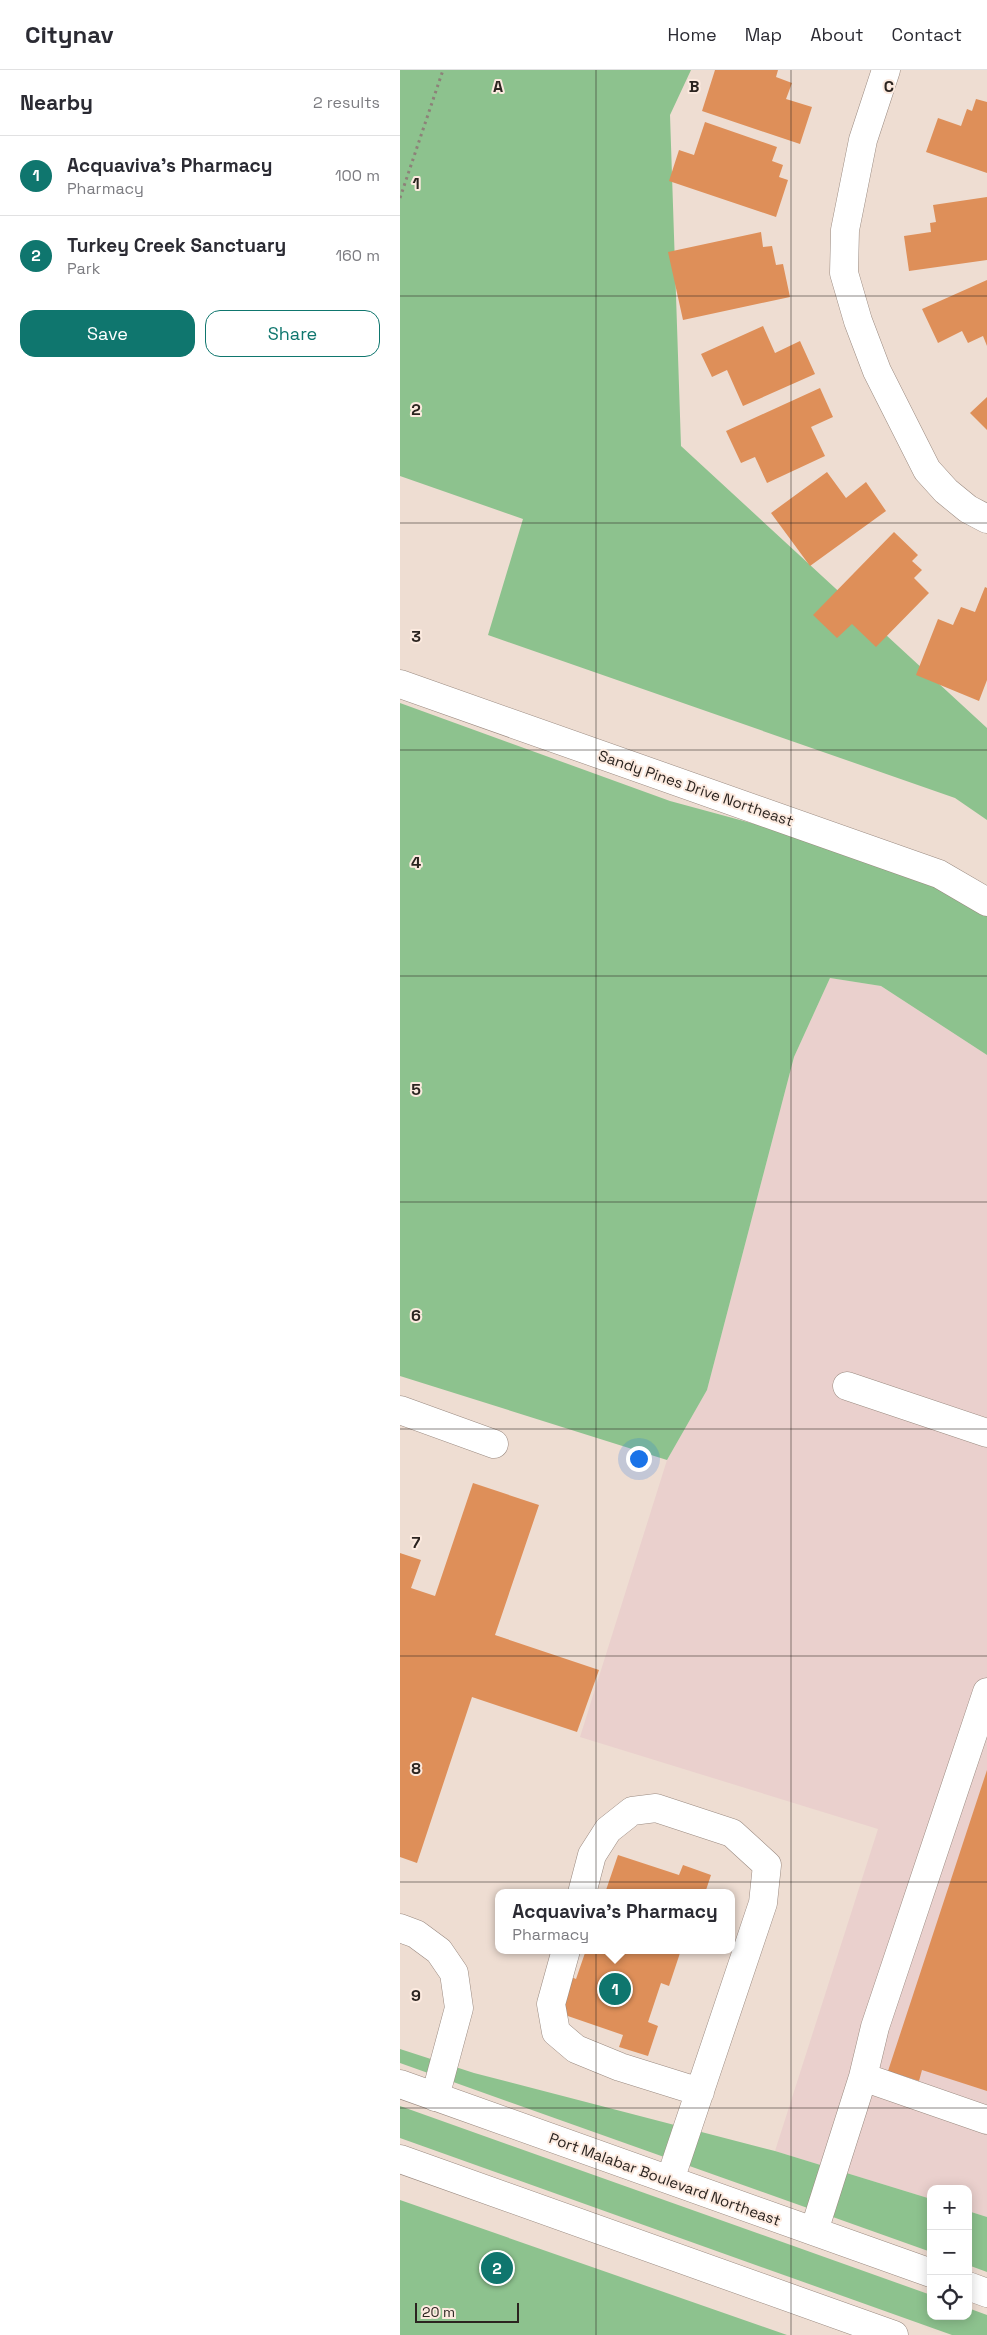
<!DOCTYPE html>
<html lang="en">
<head>
<meta charset="utf-8">
<style>
  :root { --surface:#fff; --page:#f7f7f7; --text:#2b2b33; --muted:#7c7c81; --line:#e1e1e2; --accent:#0f766e }
  body { margin:0; font-family:"Space Grotesk",sans-serif; background:var(--page); color:var(--text) }
  .controls { position:absolute; right:15px; bottom:15px; display:grid; overflow:hidden; border-radius:10px; box-shadow:0 2px 12px #0003 }
  .controls button { width:45px; height:45px; display:grid; place-items:center; padding:0; border:0; border-bottom:1px solid var(--line); background:var(--surface); color:var(--text); font:25px sans-serif }
  .scale { position:absolute; left:15px; bottom:12px; width:104px; box-sizing:border-box; padding-left:5px; border:2px solid #2b2420; border-top:0; font-size:14px; line-height:18px; white-space:nowrap; color:#2b2420; -webkit-text-stroke:4px #fceadf; paint-order:stroke }
  .you { position:absolute; left:238px; top:1388px; width:18px; height:18px; margin:-12px; border:4px solid #fff; border-radius:50%; background:#1a73e8; box-shadow:0 0 0 8px #1a73e833 }
  .badge { display:grid; place-items:center; width:32px; height:32px; border-radius:50%; background:var(--accent); color:#fff; font-size:16px; font-weight:700 }
  .pin { position:absolute; translate:-50% -50%; border:2px solid #fff; box-shadow:0 1px 5px #0006 }
  .popup { position:absolute; left:95px; top:1819px; width:240px; height:65px; box-sizing:border-box; display:grid; place-content:center; border-radius:10px; background:var(--surface); filter:drop-shadow(0 1px 4px #0005); font-size:16px; white-space:nowrap; color:var(--muted) }
  .popup b { font-size:19px; color:var(--text) }
  .popup::after { content:''; position:absolute; left:50%; top:100%; margin-left:-10px; border:10px solid transparent; border-top-color:var(--surface) }
  .list { margin:0; padding:0; list-style:none }
  h2 { display:flex; justify-content:space-between; align-items:center; height:65px; margin:0; padding:0 20px; font-size:21px }
  h2 small { font-size:16px; font-weight:400; color:var(--muted) }
  .list li { display:grid; grid-template-columns:32px 1fr auto; gap:15px; align-items:center; box-sizing:border-box; height:80px; padding:0 20px; border-top:1px solid var(--line) }
  .list b { display:block; font-size:19px; white-space:nowrap }
  .list p { margin:0; font-size:16px; white-space:nowrap; color:var(--muted) }
  .list em { font-size:16px; font-style:normal; color:var(--muted) }
  .actions { display:flex; gap:10px; padding:15px 20px }
  .actions a { flex:1; padding:11px 0; border:1px solid var(--accent); border-radius:15px; text-align:center; font-size:18px; color:var(--accent) }
  .actions .main { background:var(--accent); color:#fff }
  .icon { flex:none; width:28px; height:28px; fill:none; stroke:currentColor; stroke-width:2; stroke-linecap:round; stroke-linejoin:round }
  .map { position:relative; flex:none; width:587px; height:2265px; overflow:hidden }
  header { display:flex; align-items:center; gap:30px; box-sizing:border-box; height:70px; padding:0 25px; background:var(--surface); border-bottom:1px solid var(--line) }
  header strong { font-size:24px }
  nav { display:flex; gap:28px; margin-inline-start:auto; font-size:18px }
  main { display:flex }
  aside { flex:1; background:var(--surface) }
  .map>svg:first-child { display:block }
  .commercial { fill:#ead0cd }
  .green { fill:#8dc28e }
  .building { fill:#de8f59 }
  .lines { fill:none; stroke-linecap:round; stroke-linejoin:round }
  .minor-casing { stroke:#9a8a80; stroke-width:29 }
  .path { stroke:#8d8179; stroke-width:3; stroke-dasharray:2.5 4; stroke-linecap:butt }
  .minor { stroke:#fff; stroke-width:28 }
  .grid { fill:none; stroke:#2b2420; stroke-width:1; stroke-opacity:0.55 }
  .labels { text-anchor:middle; dominant-baseline:central; stroke-width:4; stroke-linejoin:round; paint-order:stroke }
  .street-label { font-size:15px; fill:#2b2420; stroke:#fceadf }
  .grid-label { font-size:16px; text-anchor:middle; font-weight:bold; fill:#2b2420; stroke:#fceadf; stroke-width:4; stroke-linejoin:round; paint-order:stroke }
</style>
</head>
<body>
<header>
<strong>Citynav</strong>
<nav><a>Home</a><a>Map</a><a>About</a><a>Contact</a></nav>
</header>
<main>
<aside>
<h2>Nearby<small>2 results</small></h2>
<ul class="list">
<li><span class="badge">1</span><div><b>Acquaviva's Pharmacy</b><p>Pharmacy</p></div><em>100 m</em></li>
<li><span class="badge">2</span><div><b>Turkey Creek Sanctuary</b><p>Park</p></div><em>160 m</em></li>
</ul>
<div class="actions"><a class="main">Save</a><a>Share</a></div>
</aside>
<div class="map">
<svg width="587" height="2265" viewBox="0 0 587 2265">
  <rect width="100%" height="100%" fill="#eeddd2"/>
  <path class="commercial" d="M430 908 481 916 587 985V2147L568 2141V2119H531V2129L375 2081 478 1759 180 1667 267 1390 307 1320 394 987Z"/>
  <path class="green" d="M0 0H291L270 45 281 376 587 658V750L555 728 88 565 123 449 0 406Z
    M0 633 270 731 539 804 587 846V985L481 916 430 908 394 987 307 1320 267 1390 0 1306Z
    M0 1979 74 2003 375 2081 531 2129V2182L0 1993Z
    M0 2036 531 2225V2246H568V2238L587 2245V2265H552L0 2068Z
    M0 2130 387 2265H0Z
    M568 2141 587 2147V2202L568 2195Z"/>
  <path class="building" d="M315 0H378L376 7 392 13 386 29 412 37 400 74 302 41Z
    M576 29 587 32V103L526 82 538 48 561 56 567 39 572 41Z
    M305 52 377 77 372 91 383 95 379 107 388 110 376 147 269 111 279 80 294 85Z
    M587 127V190L509 201 504 166 531 162 530 153 536 152 533 135Z
    M361 162 363 177 372 176 376 195 383 194 390 227 283 250 268 182Z
    M587 210V276L583 266 568 273 562 261 538 273 522 239Z
    M363 256 375 283 400 271 415 304 343 336 327 300 312 307 301 284Z
    M420 318 433 347 411 357 425 386 367 413 355 387 341 393 326 361Z
    M587 327V360L570 343Z
    M427 402 446 428 466 412 486 441 410 496 371 443Z
    M494 462 518 485 512 491 522 500 514 508 529 523 476 577 452 554 437 568 413 545Z
    M585 517 587 518V610L579 631 516 605 538 549 553 555 561 537 575 542Z
    M73 1413 139 1435 95 1565 199 1600 177 1662 72 1627 17 1793 0 1787V1483L21 1490 11 1518 35 1526Z
    M587 1700V2021L522 2000 519 2011 488 2001Z
    M218 1785 279 1805 283 1795 311 1805 305 1823H205Z
    M186 1880H281L269 1916 261 1913 248 1952 258 1956 248 1986 219 1977 223 1965 162 1944 169 1922 165 1920 169 1906 176 1909Z"/>
  <g class="lines">
    <g class="minor-casing">
      <path id="minor" d="M486 0 463 70 445 160 444 203 458 251 477 301 527 400 546 421 568 439 587 449
        M0 614 539 804 587 832
        M447 1316 587 1363
        M0 1340 94 1374
        M587 1622 475 1957 463 2007 587 2050
        M182 1823 192 1785 208 1760 232 1741 256 1738 332 1763 367 1795 363 1833 270 2110
        M0 1858 16 1864 39 1881 54 1903 59 1938 35 2027
        M166 1880 151 1934 156 1962 176 1979 220 1997 300 2022
        M0 2014 531 2203
        M0 2089 494 2265
        M414 2161 463 2007
        M568 2216 587 2223"/>
    </g>
    <path class="path" d="M0 128 43 0"/>
    <use href="#minor" class="minor"/>
  </g>
  <path class="grid" d="M196 0V2265M391 0V2265M0 226H587M0 453H587M0 680H587M0 906H587M0 1132H587M0 1359H587M0 1586H587M0 1812H587M0 2038H587"/>
  <g class="labels">
    <g class="street-label">
      <text transform="translate(296 718) rotate(19)">Sandy Pines Drive Northeast</text>
      <text transform="translate(265 2109) rotate(20)">Port Malabar Boulevard Northeast</text>
    </g>
  </g>
  <g class="grid-label">
    <text x="98" y="22">A</text>
    <text x="294" y="22">B</text>
    <text x="489" y="22">C</text>
    <text x="16" y="119">1</text>
    <text x="16" y="345">2</text>
    <text x="16" y="572">3</text>
    <text x="16" y="798">4</text>
    <text x="16" y="1025">5</text>
    <text x="16" y="1251">6</text>
    <text x="16" y="1478">7</text>
    <text x="16" y="1704">8</text>
    <text x="16" y="1931">9</text>
  </g>
</svg>
<div class="controls">
<button>+</button>
<button>−</button>
<button><svg class="icon" aria-label="locate" viewBox="0 0 24 24"><circle cx="12" cy="12" r="6"/><path d="M12 2v4M12 18v4M2 12h4M18 12h4"/></svg></button>
</div>
<div class="scale">20 m</div>
<div class="you"></div>
<div class="pin badge" style="left:215px;top:1919px">1</div>
<div class="popup"><b>Acquaviva's Pharmacy</b>Pharmacy</div>
<div class="pin badge" style="left:97px;top:2198px">2</div>
</div>
</main>
</body>
</html>
